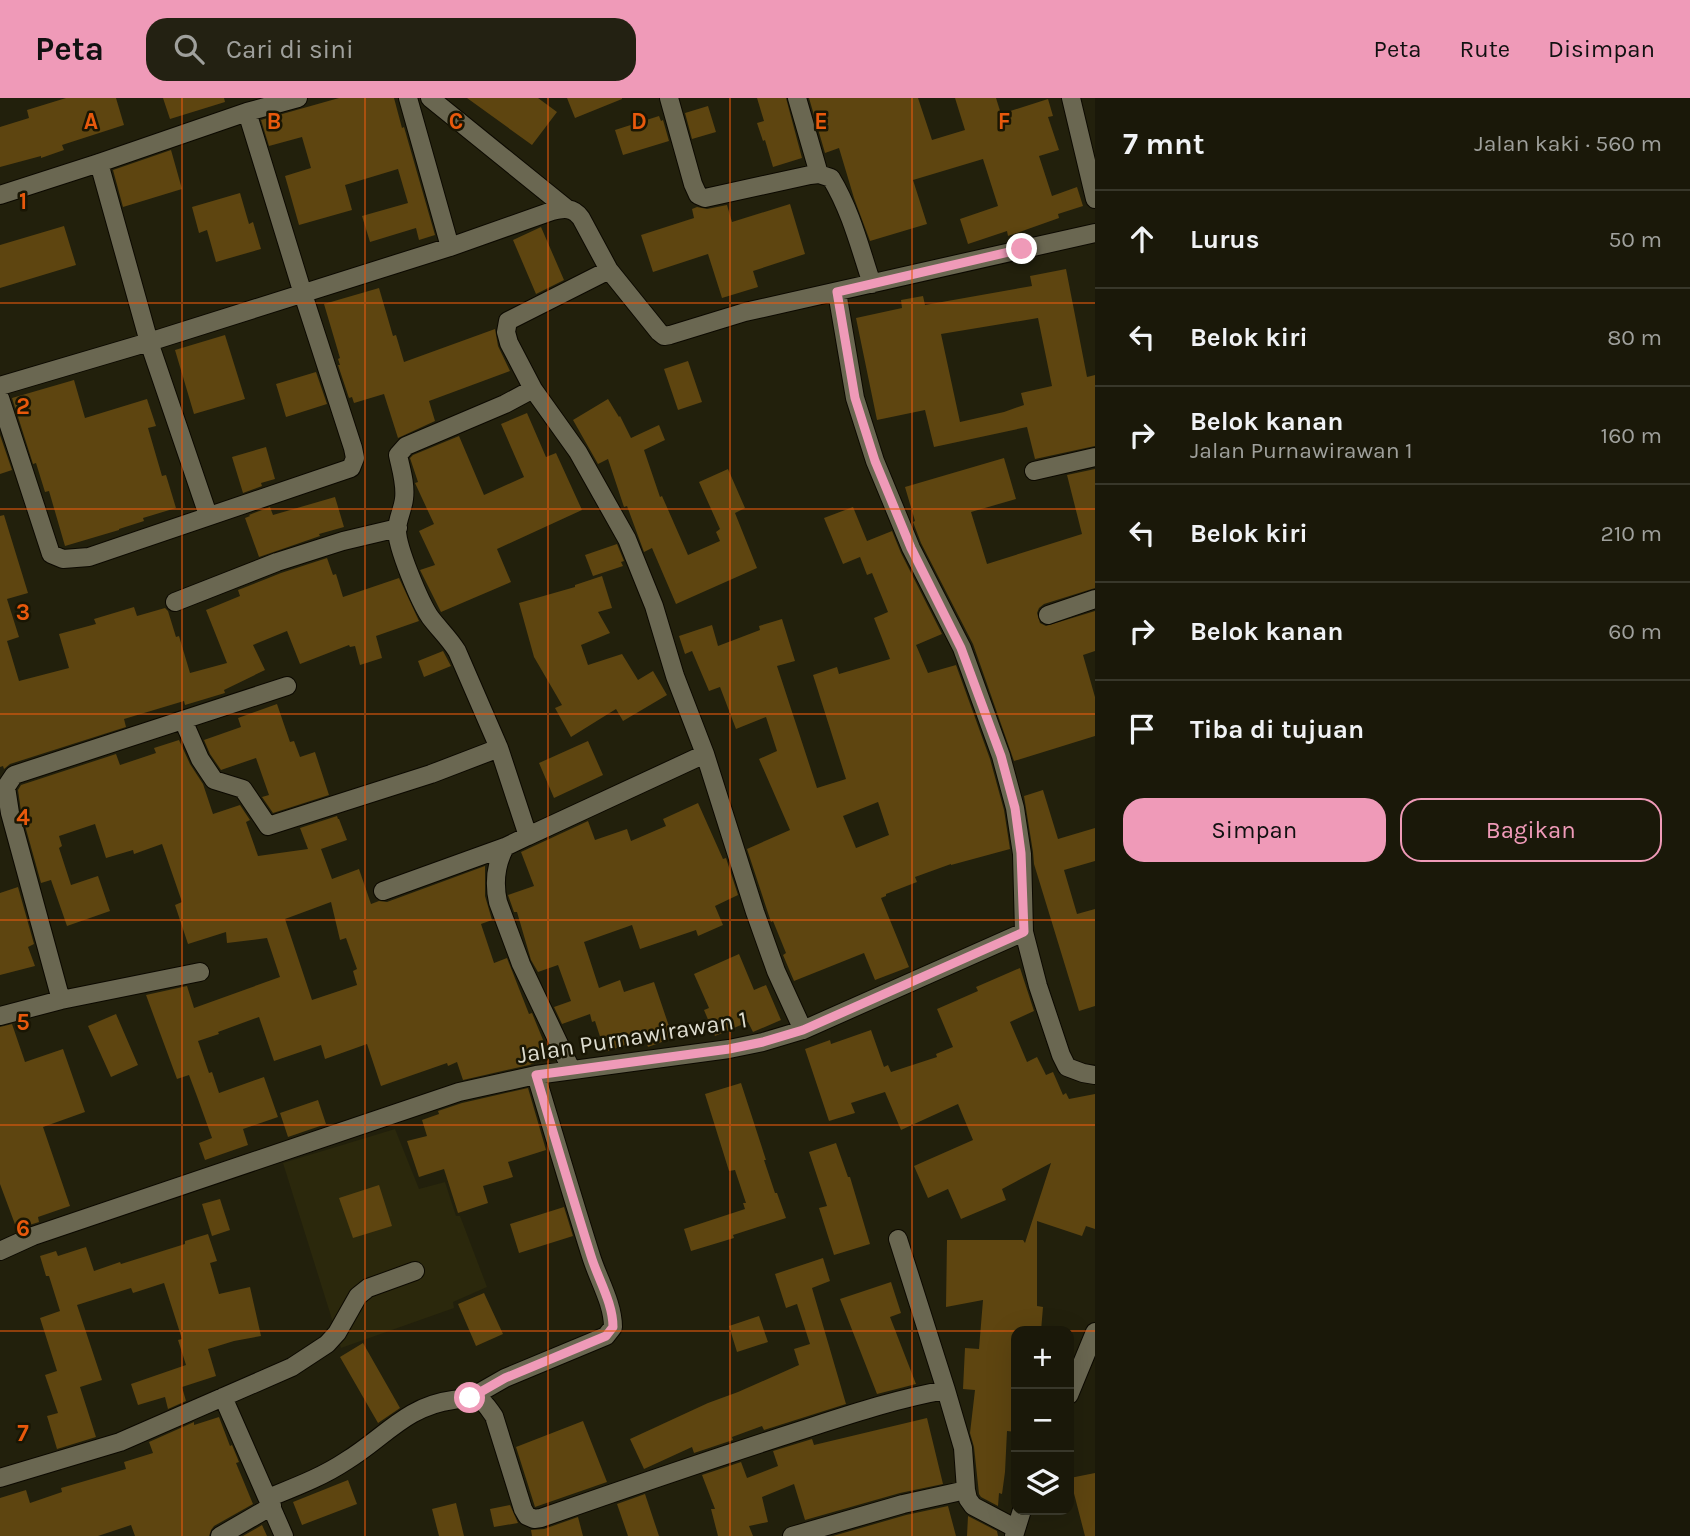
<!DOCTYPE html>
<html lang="id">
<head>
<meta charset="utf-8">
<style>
  :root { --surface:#1a1809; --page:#232112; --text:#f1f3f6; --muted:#9fa09c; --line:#38372a; --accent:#ef9ab8 }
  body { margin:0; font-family:Karla,sans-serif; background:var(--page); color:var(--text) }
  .controls { position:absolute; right:21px; bottom:21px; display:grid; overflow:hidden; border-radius:14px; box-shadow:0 7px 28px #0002 }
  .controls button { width:63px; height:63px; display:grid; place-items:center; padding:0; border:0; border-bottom:2px solid var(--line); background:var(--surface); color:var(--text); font:35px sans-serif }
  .stop { position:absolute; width:21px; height:21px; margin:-16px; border:5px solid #ef9ab8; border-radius:50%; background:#fff }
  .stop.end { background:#ef9ab8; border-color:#fff; box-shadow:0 2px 7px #0008 }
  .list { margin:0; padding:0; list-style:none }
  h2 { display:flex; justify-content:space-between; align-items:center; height:91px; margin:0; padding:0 28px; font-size:30px }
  h2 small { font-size:23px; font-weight:400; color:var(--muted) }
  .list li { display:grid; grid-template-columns:46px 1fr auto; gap:21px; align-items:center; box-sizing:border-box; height:98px; padding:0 28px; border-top:2px solid var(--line) }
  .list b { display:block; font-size:26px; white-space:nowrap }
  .list p { margin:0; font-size:23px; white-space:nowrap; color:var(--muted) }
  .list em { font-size:23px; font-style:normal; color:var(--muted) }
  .actions { display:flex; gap:14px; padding:21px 28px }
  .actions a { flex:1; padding:16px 0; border:2px solid var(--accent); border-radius:21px; text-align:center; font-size:24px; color:var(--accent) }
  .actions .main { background:var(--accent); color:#111 }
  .icon { flex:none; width:38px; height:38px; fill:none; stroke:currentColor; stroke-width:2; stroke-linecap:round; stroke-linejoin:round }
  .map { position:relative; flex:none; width:1095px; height:1438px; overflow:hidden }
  header { display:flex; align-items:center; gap:42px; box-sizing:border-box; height:98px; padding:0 35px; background:var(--accent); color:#111 }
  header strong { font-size:33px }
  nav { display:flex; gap:38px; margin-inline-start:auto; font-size:24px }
  .search { width:490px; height:63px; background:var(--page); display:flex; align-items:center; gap:18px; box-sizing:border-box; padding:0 24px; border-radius:21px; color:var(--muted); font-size:26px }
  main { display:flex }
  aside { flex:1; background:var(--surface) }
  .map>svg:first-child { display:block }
  .built { fill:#2b280c }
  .building { fill:#5e4510; fill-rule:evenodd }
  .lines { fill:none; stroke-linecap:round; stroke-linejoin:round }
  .minor-casing { stroke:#0c0900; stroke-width:20 }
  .minor { stroke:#6a6751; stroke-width:18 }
  .route { stroke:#ef9ab8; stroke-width:9 }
  .grid { fill:none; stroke:#e8590c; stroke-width:2; stroke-opacity:0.55 }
  .labels { text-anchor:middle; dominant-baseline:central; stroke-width:5; stroke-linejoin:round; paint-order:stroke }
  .street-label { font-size:24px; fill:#dcdbce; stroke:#191604 }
  .grid-label { font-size:23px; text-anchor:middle; font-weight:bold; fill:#e8590c; stroke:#191604; stroke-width:5; stroke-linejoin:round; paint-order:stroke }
</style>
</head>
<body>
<header>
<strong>Peta</strong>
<div class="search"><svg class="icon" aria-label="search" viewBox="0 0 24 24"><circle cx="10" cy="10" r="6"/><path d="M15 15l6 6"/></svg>Cari di sini</div>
<nav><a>Peta</a><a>Rute</a><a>Disimpan</a></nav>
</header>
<main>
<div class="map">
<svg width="1095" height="1438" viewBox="0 0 1095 1438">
  <rect width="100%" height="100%" fill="#22200c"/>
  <path class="built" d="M395 1031 419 1091 445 1084 456 1118H460L487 1189 453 1204 454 1210 341 1250 283 1065Z"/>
  <path class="building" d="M66 0H116L124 27 62 47 64 52 41 60V58L0 69V29L29 20 27 12Z
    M163 0H224L225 4 170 21Z
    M339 0H394L402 30 404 29 435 137 419 142 416 130 370 144 362 118 408 105 398 71 345 87 352 112 299 127 285 78 311 70 302 39 269 48 261 22Z
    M467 0H538L557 14 532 47Z
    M567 0H622V1L575 20Z
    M757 0H786L802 60 773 69 765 42 763 43 757 25 764 23Z
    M809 0H918L932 42 965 32 955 0H996L1001 16 1048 1 1053 18 1048 19 1059 52 1039 58 1052 98 1077 89 1083 108 1058 116 1059 120 1008 138 1007 133 968 146 960 121 998 108 983 61 913 82 927 126 870 143 854 100 839 50 825 55Z
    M708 8 716 34 692 41 685 15Z
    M659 18 661 23 663 22 669 43 623 57 615 32Z
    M171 52 182 91 123 109 113 72Z
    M240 95 249 126 253 124 261 151 216 164 207 132 199 135 192 109Z
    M790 106 805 156 753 173 758 189 722 200 708 156 653 174 641 137 694 120 692 111 697 109 707 111 727 107 732 124Z
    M64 128 76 167 0 190V147Z
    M541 129 564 182 536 196 513 142Z
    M1066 171 1087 279 1095 277V348L1035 361 1027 329 934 349 925 312 877 322 856 220 902 210 901 202 923 198 925 207 1032 188 1030 178ZM1038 220 1052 288 1021 295 1024 307 1004 314 960 324 941 236Z
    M379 190 393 238 396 237 404 264 495 231 498 248 510 273 429 303 435 323 398 340 384 296 354 305 352 299 349 300 338 267H340L338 261 340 260 324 206Z
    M225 237 245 301 194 316 175 252Z
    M688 263 702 304 678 312 664 271Z
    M316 274 327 306 286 319 276 286Z
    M74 282 85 320 147 301 156 328 148 330 162 378 166 377 176 410 143 420 144 423 119 431V432L65 448 49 393 45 394 36 365 33 366 12 300Z
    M608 301 619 319 620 318 631 340 659 327 665 342 644 352 660 399 662 398 688 457 720 443 716 434 720 431 699 384 728 371 745 410 735 415 757 470 676 506 652 450 644 454 627 408 624 409 608 361 598 366 573 322Z
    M527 315 546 359 556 355 582 412 497 451 511 484 441 514 420 472 435 467 419 433 434 426 415 385 418 384 410 360 413 357 459 338 484 397 524 379 501 326Z
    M0 337 12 372 0 376Z
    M266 349 275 381 261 385 262 388 243 395 232 359Z
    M1004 360 1016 401 971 414 987 466 1082 436 1067 377 1095 371V490L1044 506 1039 510 1037 515 1040 525 1046 528 1095 513V553L1083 557 1095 599V638L1014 663 973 546 921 445 913 424 915 423 905 389Z
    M335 399 344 429 319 436 320 438 259 459 245 420 250 418 249 417 270 409 273 417Z
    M853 409 867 443 892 433 901 455 942 536 916 547 928 575 956 567 990 661 1004 712 1010 751 951 767V766L915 779 917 784 886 796V798L881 800 909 869 875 882 864 855 794 883 783 857 786 855 773 823 771 824 747 751 790 732 759 661 777 653 766 619 736 631 720 589 709 593 692 553 685 556 679 538 712 527 718 548 760 532 759 528 782 521 795 563 777 568 817 690 846 681 813 577 837 569 839 576 890 561 874 520 888 514 872 475 867 477 860 459 843 466 824 420ZM878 704 889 737 856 750 843 718Z
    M4 417 28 495 7 501 19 539 7 543 19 583 69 570 59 536 96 526 94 521 134 509 137 518 165 510 168 513 176 539 179 538 190 575 227 565 206 512 240 498 238 492 281 475 327 460 333 477 336 476 343 499 399 480 419 523 376 538 382 560 360 567 355 548 350 549 349 547 300 566 287 533 253 547 265 572 224 592 225 595 185 607 184 603 124 621 126 629 10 666 4 671 3 668 0 669V418Z
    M617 446 624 463 621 464 623 468 593 478 585 457Z
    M602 478 612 510 598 514 610 535 581 547 588 567 622 556 638 582 653 573 667 597 623 623 616 611 571 639 555 610 562 607 534 559 519 505 575 489V487Z
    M443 553 451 568 424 579 418 563Z
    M277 606 290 644 294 643 300 659 315 654 329 697 273 715 262 699 269 697 256 660 221 672 210 656 204 642 241 629 238 620Z
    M179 642 190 666 203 686 213 716 240 707 250 722 246 724 258 758 308 751 300 730 337 718 338 721H339L347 742 321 751 332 781 359 771 371 806 379 803 387 804 485 768V798L492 822 481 826 494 865 507 860 529 916 532 915 550 959 529 967 463 982 457 964 448 968 447 965 381 988 367 946 325 961 321 947 274 963 259 919 218 934 219 936 198 943 209 975 212 974 219 995 264 979 278 1019 243 1031 248 1047 205 1062 199 1045 212 1040 198 1001 189 977 177 981 146 897 187 888 194 910 280 879 267 840 227 845 226 834 188 846 175 807 182 804 162 746 134 756 133 752 106 760 95 726 59 738 62 748 59 750 71 787 98 778 110 813 67 828 51 782 41 785 21 713 18 692 21 687 116 656 120 667 156 655 154 650ZM331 804 340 842 346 840 357 871 353 873 357 887 312 902 285 821Z
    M588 643 603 677 554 700 539 665Z
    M1043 692 1058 741 1095 730V763L1064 772 1077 816 1095 811V908L1079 913 1034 766 1033 754 1024 698Z
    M698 705 723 761 726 760 738 797 715 808 723 827 698 838 696 832 640 851 632 827 584 844 599 890 620 882 624 894 654 884 673 940 648 949 645 940 605 954 595 923 592 924 590 916 562 926 554 909 571 903 558 867 538 874 531 862 517 814H514L508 797 534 788 521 754 588 723 595 742 627 731 631 743 666 728 663 721Z
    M18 789 34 846 28 849 35 868 0 877V795Z
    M739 856 754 892 766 887 781 922 753 934 748 924 715 938 704 912 709 910 694 876Z
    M1020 870 1034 913 1010 924 1027 964 1037 959 1046 977 1053 974 1063 997 1066 995 1069 1001 1095 996V1131L1086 1128 1082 1138 1037 1123V1208L1043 1209 1041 1233H1016V1334L1007 1333 1005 1374 1002 1396 999 1395 998 1408 981 1399 979 1396 974 1349 970 1335 975 1292 963 1291 965 1250 979 1251 983 1202 946 1209 947 1142H1023L1025 1145 1051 1065 1002 1091 1006 1102 961 1121 948 1091 928 1100 914 1068 973 1042 958 1006 901 1032 885 994 851 1005 855 1015 829 1023 805 951 830 942 831 946 871 932 884 969 888 967 891 974 937 959 936 956 953 949 937 911 978 893 976 889Z
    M116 916 138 967 111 979 88 928Z
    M12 926 25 964 63 951 85 1014 43 1029 70 1108 38 1119 39 1124 23 1129H16L0 1086V929Z
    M741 985 766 1062H764L775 1095H777L786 1120 733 1137 734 1140 691 1153 684 1131 745 1111 743 1105H746L735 1072 729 1073 705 996Z
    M528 990 546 1052 508 1064 513 1079 483 1088 488 1105 458 1115 444 1071 419 1079 407 1043 427 1038 422 1022 439 1016 438 1013 462 1005Z
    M318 1002 326 1026 288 1039 280 1015Z
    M836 1045 848 1079H850L870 1146 834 1157 819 1110 827 1108 809 1054Z
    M379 1087 392 1128 353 1140 339 1100Z
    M220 1101 230 1132 212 1138 202 1106Z
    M564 1109 573 1138 519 1155 510 1126Z
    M208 1136 217 1163 210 1165 219 1196 250 1189 261 1238 234 1243 208 1251 216 1278 182 1289 186 1303 168 1311 165 1299 138 1307 131 1286 186 1267 178 1242 182 1241 164 1185 133 1195 131 1190 77 1207 102 1282 80 1289 96 1339 57 1351 47 1318 58 1315 45 1277 57 1273 40 1220 60 1213 49 1178H46L40 1158 56 1153 58 1158 86 1149 94 1173 120 1164 121 1166 185 1146V1143Z
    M823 1160 830 1183 812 1190 846 1306 764 1332 762 1328 732 1339 733 1342 694 1355 692 1349 644 1371 630 1341 708 1305 738 1294 799 1267 794 1251 810 1246 797 1206 786 1210 775 1176Z
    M891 1184 901 1215 890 1219 916 1286 877 1296 840 1201Z
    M484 1195 503 1236 476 1248 458 1206Z
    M759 1218 768 1244 737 1254 729 1228Z
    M363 1245 400 1310 378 1325 340 1259Z
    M219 1319 230 1348 232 1347 237 1359 239 1364 236 1365 253 1406 214 1428 211 1432 209 1438H135L131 1427 98 1438H0V1400L26 1392 30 1405 62 1394 61 1390 126 1371 124 1364 153 1355 149 1344 194 1324V1327Z
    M927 1320 943 1386 900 1395 805 1422 794 1386 762 1399 768 1424 749 1428 753 1438H718L711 1411H715L702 1377 741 1364 747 1380 778 1368 773 1353 812 1341 814 1347Z
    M583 1323 607 1384 535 1409 516 1349Z
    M1095 1375V1438H1085L1070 1380Z
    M348 1382 357 1406 302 1427 293 1404Z
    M645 1396 659 1438H628L617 1406Z
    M456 1405 464 1438H439L432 1411Z
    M510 1407 518 1425 494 1429 490 1411Z
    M948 1408 956 1438H833L906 1417Z
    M968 1418 997 1433 998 1438H967Z
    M578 1419 583 1438H532L531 1432 544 1431Z
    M262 1427 267 1438H243Z"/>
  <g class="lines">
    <g class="minor-casing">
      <path id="minor" d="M408 0 450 149 552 113C564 110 573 109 581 120L609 172
        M430 0 566 110
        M669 0 693 86 698 97 705 100 810 77 819 76 831 80C851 113 860 150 872 186
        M797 0 819 76
        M1071 0 1095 101
        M99 65 149 244 208 417
        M0 97 99 65 247 14 298 0
        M837 194 855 300 875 363 911 450 962 550 1001 658 1015 710 1022 756 1024 834 1038 888 1061 957 1067 969 1083 975 1095 977
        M0 288 149 244 450 149
        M0 300 51 456 63 461 89 459 351 370 355 360 353 350 303 196 247 14
        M1034 373 1095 359
        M175 504 277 464 343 443 398 430
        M1048 517 1095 501
        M183 622 200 661 214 682 243 691 268 728 431 676 499 650 457 553C449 540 439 531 430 519 420 504 397 450 397 432 397 422 403 411 404 401 406 386 401 371 398 357L406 348 505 306 533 291
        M528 738 705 656
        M505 749C496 766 494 786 498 804L521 866 571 971
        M383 793 505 749 528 738 499 650
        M61 902 200 874
        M0 918 61 902 10 715 6 689 14 677 287 588
        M803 932 776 873 755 814 705 656 675 578 654 508 627 441 578 354 533 291 509 245 506 234 508 223 609 172 659 234 664 238 670 237 745 214 1095 135
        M898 1141 946 1292
        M0 1153 33 1138 459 994 536 977 729 951 763 944 803 932 1024 834
        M1069 1297 1095 1234
        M223 1299 284 1438
        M470 1300 505 1280 606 1238 613 1229C613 1205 598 1181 591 1158 572 1098 554 1037 536 977
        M0 1380 120 1344 292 1269 327 1246 337 1235 358 1198 368 1190 415 1173
        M268 1400C295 1389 322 1379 346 1363 384 1340 406 1308 453 1302 462 1301 471 1298 480 1302 486 1305 490 1313 494 1318L523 1411 527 1418 534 1421 541 1420C621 1392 700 1365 780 1339 834 1322 889 1302 946 1292L963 1350 966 1392 968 1401 973 1408 1015 1430
        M220 1438 272 1408
        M792 1438 903 1406 966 1392
        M1014 1438 1022 1412"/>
    </g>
    <use href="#minor" class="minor"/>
  </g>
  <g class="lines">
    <path class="route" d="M470 1300 505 1280 606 1238 613 1229C613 1205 598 1181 591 1158 572 1098 554 1037 536 977L729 951 763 944 803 932 1024 834 1021 755 1015 710 1001 658 961 550 911 450 875 363 855 300 837 194 1022 151"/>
  </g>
  <path class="grid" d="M182 0V1438M365 0V1438M548 0V1438M730 0V1438M912 0V1438M0 205H1095M0 411H1095M0 616H1095M0 822H1095M0 1027H1095M0 1233H1095"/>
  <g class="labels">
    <g class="street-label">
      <text transform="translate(632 939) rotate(-9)">Jalan Purnawirawan 1</text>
    </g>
  </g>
  <g class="grid-label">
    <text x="91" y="31">A</text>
    <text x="274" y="31">B</text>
    <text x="456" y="31">C</text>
    <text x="639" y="31">D</text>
    <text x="821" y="31">E</text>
    <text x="1004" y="31">F</text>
    <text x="23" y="111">1</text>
    <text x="23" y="316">2</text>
    <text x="23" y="522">3</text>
    <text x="23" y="727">4</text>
    <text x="23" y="932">5</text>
    <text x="23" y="1138">6</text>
    <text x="23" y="1343">7</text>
  </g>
</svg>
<div class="controls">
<button>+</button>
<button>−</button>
<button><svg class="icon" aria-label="layers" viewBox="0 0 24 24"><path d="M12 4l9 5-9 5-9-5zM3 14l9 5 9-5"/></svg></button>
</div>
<div class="stop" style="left:470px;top:1300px"></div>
<div class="stop end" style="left:1022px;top:151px"></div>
</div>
<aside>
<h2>7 mnt<small>Jalan kaki · 560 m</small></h2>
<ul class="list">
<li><svg class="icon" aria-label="ahead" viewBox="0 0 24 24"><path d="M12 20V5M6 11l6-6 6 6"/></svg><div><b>Lurus</b></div><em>50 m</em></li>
<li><svg class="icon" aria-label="left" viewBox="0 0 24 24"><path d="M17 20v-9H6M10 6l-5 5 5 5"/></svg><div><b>Belok kiri</b></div><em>80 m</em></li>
<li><svg class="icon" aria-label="right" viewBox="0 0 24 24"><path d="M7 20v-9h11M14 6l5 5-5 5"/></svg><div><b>Belok kanan</b><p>Jalan Purnawirawan 1</p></div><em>160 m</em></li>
<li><svg class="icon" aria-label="left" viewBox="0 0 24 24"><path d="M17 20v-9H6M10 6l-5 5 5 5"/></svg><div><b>Belok kiri</b></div><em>210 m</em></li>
<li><svg class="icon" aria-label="right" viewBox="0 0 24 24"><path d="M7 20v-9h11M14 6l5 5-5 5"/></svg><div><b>Belok kanan</b></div><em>60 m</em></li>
<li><svg class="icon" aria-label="arrive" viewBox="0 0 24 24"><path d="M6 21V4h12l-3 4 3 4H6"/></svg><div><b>Tiba di tujuan</b></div></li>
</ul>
<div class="actions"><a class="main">Simpan</a><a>Bagikan</a></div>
</aside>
</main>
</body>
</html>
